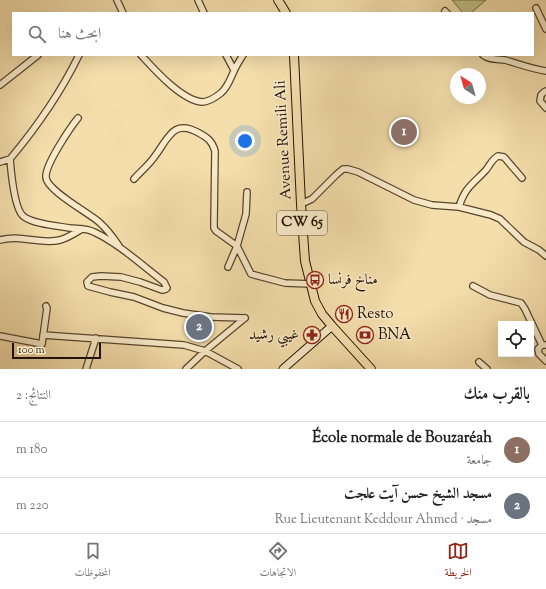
<!DOCTYPE html>
<html lang="ar">
<head>
<meta charset="utf-8">
<style>
  :root { --surface:#fff; --page:#f2f2f2; --text:#222; --muted:#767676; --line:#e0e0e0; --accent:#8f2418 }
  body { margin:0; font-family:"Sorts Mill Goudy",Amiri,serif; background:var(--page); color:var(--text); direction:rtl }
  .controls { position:absolute; right:12px; bottom:12px; display:grid; overflow:hidden; border-radius:0px; box-shadow:0 4px 16px #0002 }
  .controls button { width:36px; height:36px; display:grid; place-items:center; padding:0; border:0; border-bottom:1px solid var(--line); background:var(--surface); color:var(--text); font:20px sans-serif }
  .compass { position:absolute; left:450px; top:68px; width:36px; height:36px; border-radius:50%; background:var(--surface); box-shadow:0 4px 16px #0002; rotate:323deg }
  .scale { position:absolute; left:12px; bottom:10px; width:89px; box-sizing:border-box; padding-left:4px; border:2px solid #231202; border-top:0; font-size:11px; line-height:14px; white-space:nowrap; color:#231202; -webkit-text-stroke:3px #f8eac9; paint-order:stroke }
  .you { position:absolute; left:245px; top:141px; width:14px; height:14px; margin:-10px; border:3px solid #fff; border-radius:50%; background:#1a73e8; box-shadow:0 0 0 6px #1a73e833 }
  .badge { display:grid; place-items:center; width:26px; height:26px; border-radius:50%; background:var(--accent); color:#fff; font-size:13px; font-weight:700 }
  .pin { position:absolute; translate:-50% -50%; border:2px solid #fff; box-shadow:0 1px 4px #0006 }
  .list { margin:0; padding:0; list-style:none }
  h2 { display:flex; justify-content:space-between; align-items:center; height:52px; margin:0; padding:0 16px; font-size:17px }
  h2 small { font-size:13px; font-weight:400; color:var(--muted) }
  .list li { display:grid; grid-template-columns:26px 1fr auto; gap:12px; align-items:center; box-sizing:border-box; height:56px; padding:0 16px; border-top:1px solid var(--line) }
  .list b { display:block; font-size:15px; white-space:nowrap }
  .list p { margin:0; font-size:13px; white-space:nowrap; color:var(--muted) }
  .list em { font-size:13px; font-style:normal; color:var(--muted) }
  .icon { flex:none; width:22px; height:22px; fill:none; stroke:currentColor; stroke-width:2; stroke-linecap:round; stroke-linejoin:round }
  .map { position:relative; flex:none; width:546px; height:369px; overflow:hidden; direction:ltr }
  .search { position:absolute; background:var(--surface); box-shadow:0 4px 16px #0002; left:12px; right:12px; top:12px; height:44px; display:flex; align-items:center; gap:10px; box-sizing:border-box; padding:0 14px; border-radius:0px; color:var(--muted); font-size:15px }
  .sheet { height:164px; background:var(--surface) }
  nav { display:flex; justify-content:space-around; align-items:center; box-sizing:border-box; height:56px; border-top:1px solid var(--line); background:var(--surface); font-size:11px; color:var(--muted) }
  nav a { display:grid; justify-items:center; gap:2px }
  nav .on { color:var(--accent) }
  .map>svg:first-child { display:block }
  .green { fill:#c0c086; stroke:#726944 }
  .lines { fill:none; stroke-linecap:round; stroke-linejoin:round }
  .street-casing { stroke:#57452c; stroke-width:8 }
  .secondary-casing { stroke:#231202; stroke-width:9 }
  .primary-casing { stroke:#231202; stroke-width:10 }
  .street { stroke:#f8eac9; stroke-width:5.5 }
  .secondary { stroke:#f8eac9; stroke-width:7 }
  .primary { stroke:#f4deac; stroke-width:8 }
  .labels { text-anchor:middle; dominant-baseline:central; stroke-width:3; stroke-linejoin:round; paint-order:stroke }
  .shield { fill:#f8eac9; stroke:#63533e; stroke-width:1 }
  .shield-label { font-size:14px; font-weight:bold; fill:#231202 }
  .street-label { font-size:15px; fill:#231202; stroke:#f8eac9 }
  .poi-label { font-size:15px; fill:#231202; stroke:#f8eac9; text-anchor:start }
</style>
</head>
<body>
<div class="map">
<svg width="546" height="369" viewBox="0 0 546 369">
  <rect width="100%" height="100%" fill="#f4deac"/>
  <filter id="stains"><feTurbulence type="fractalNoise" baseFrequency=".005" numOctaves="4"/><feColorMatrix values="0 0 0 0 .2 0 0 0 0 .09 0 0 0 0 .02 0 0 0 .5 -.17"/></filter>
  <radialGradient id="worn" r=".72"><stop offset=".6" stop-color="#630" stop-opacity="0"/><stop offset="1" stop-color="#630" stop-opacity=".3"/></radialGradient>
  <path class="green" d="M452 0H486L471 13H463Z"/>
  <g class="lines">
    <g class="street-casing">
      <path id="street" d="M117 0 123 13
        M198 0 204 13
        M536 8 546 29
        M445 11 447 13
        M141 55C154 69 181 100 202 102 209 102 216 97 221 93 228 87 230 79 234 71 236 66 240 60 243 55
        M226 55 234 70
        M483 55C489 60 497 59 505 60 519 64 532 69 546 71
        M0 85 38 55
        M546 91 544 92 541 95 540 101 546 108
        M78 118C70 128 45 165 46 177 46 190 89 213 99 222 107 229 113 237 119 246
        M10 159C36 128 61 92 79 55
        M0 162 10 159C11 171 14 208 23 216 32 224 58 226 70 228 78 229 86 228 94 232 118 243 143 266 164 282L167 288 166 289 162 290 140 282 121 277 101 276 92 277 87 282 88 286 110 292 134 297 163 308 183 313 211 317 245 318
        M134 179C141 171 149 165 155 156 168 139 173 118 199 133 208 138 212 141 215 151L214 223V228L216 231 237 246 251 274 285 283 311 284
        M301 204 312 199 336 175 343 169H348L358 172 414 200 432 205 459 207 491 215 500 219 524 242 539 250 546 256
        M459 207C465 187 473 184 486 170 490 165 492 159 498 156L504 157 522 178
        M0 240C21 234 40 245 60 240 68 238 75 233 82 229
        M228 267 237 246 246 214 247 192
        M473 286 490 295 521 303 525 309 542 345
        M43 335 184 345 205 351 238 369
        M0 336 42 344 47 308 46 306
        M546 345H542L538 349 539 354 546 361
        M479 362 487 369
        M86 369 96 338
        M186 369 205 351 245 318"/>
    </g>
    <g class="secondary-casing">
      <path id="secondary" d="M283 369 332 326"/>
    </g>
    <g class="primary-casing">
      <path id="primary" d="M278 0 286 13
        M294 55 301 204 305 261 315 301 322 314 332 326 371 369"/>
    </g>
    <use href="#street" class="street"/>
    <use href="#secondary" class="secondary"/>
    <use href="#primary" class="primary"/>
  </g>
  <defs>
    <g id="bus-ring" transform="scale(0.9)"><circle r="9.5" fill="#f8eac9" stroke="#8f2418" stroke-width="1.5"/><path d="M-5-6H5V4H4V6H2V4H-2V6H-4V4H-5ZM-3.5-4V0h7V-4ZM-3.5 1.2v1.5H-2V1.2ZM2 1.2v1.5H3.5V1.2Z" fill="#8f2418"/></g>
    <g id="restaurant-ring" transform="scale(0.9)"><circle r="9.5" fill="#f8eac9" stroke="#8f2418" stroke-width="1.5"/><path d="M-5-6h1v4h1v-4h1v4h1v-4h1v5L-1.5 .5V6h-2V.5L-5-1ZM5-6V6H3V1.5H1.5Q1.5-4 5-6Z" fill="#8f2418"/></g>
    <g id="pharmacy-ring" transform="scale(0.9)"><circle r="9.5" fill="#f8eac9" stroke="#8f2418" stroke-width="1.5"/><path d="M-2-6h4v4h4v4h-4v4h-4v-4h-4v-4h4Z" fill="#8f2418"/></g>
    <g id="bank-ring" transform="scale(0.9)"><circle r="9.5" fill="#f8eac9" stroke="#8f2418" stroke-width="1.5"/><path d="M-6-4H6V4H-6ZM0-2.3a2.3 2.3 0 1 0 0 4.6a2.3 2.3 0 1 0 0-4.6Z" fill="#8f2418"/></g>
  </defs>
  <g fill-rule="evenodd">
    <use href="#bus-ring" x="315" y="280"/>
    <use href="#restaurant-ring" x="344" y="314"/>
    <use href="#pharmacy-ring" x="312" y="335"/>
    <use href="#bank-ring" x="365" y="335"/>
  </g>
  <g class="labels">
    <rect class="shield" x="277" y="211" width="50" height="24" rx="3"/>
    <g class="shield-label">
      <text x="302" y="223">CW 65</text>
    </g>
    <g class="street-label">
      <text transform="translate(284 140) rotate(-93)">Avenue Remili Ali</text>
    </g>
    <g class="poi-label">
      <text x="328" y="280">مناخ فرنسا</text>
      <text x="357" y="314">Resto</text>
      <text x="299" y="335" text-anchor="end">غيبي رشيد</text>
      <text x="378" y="335">BNA</text>
    </g>
  </g>
  <rect width="100%" height="100%" filter="url(#stains)"/>
  <rect width="100%" height="100%" fill="url(#worn)"/>
</svg>
<div class="controls">
<button><svg class="icon" aria-label="locate" viewBox="0 0 24 24"><circle cx="12" cy="12" r="6"/><path d="M12 2v4M12 18v4M2 12h4M18 12h4"/></svg></button>
</div>
<svg class="compass" viewBox="-18 -18 36 36"><path d="M0-13l5 13h-10z" fill="#e53935"/><path d="M0 13l5-13h-10z" fill="#767676"/></svg>
<div class="scale">100 m</div>
<div class="you"></div>
<div class="pin badge" style="left:404px;top:132px;background:#8d6e63">1</div>
<div class="pin badge" style="left:199px;top:327px;background:#6b7280">2</div>
<div class="search"><svg class="icon" aria-label="search" viewBox="0 0 24 24"><circle cx="10" cy="10" r="6"/><path d="M15 15l6 6"/></svg>ابحث هنا</div>
</div>
<section class="sheet">
<h2>بالقرب منك<small>النتائج: 2</small></h2>
<ul class="list">
<li><span class="badge" style="background:#8d6e63">1</span><div><b>École normale de Bouzaréah</b><p>جامعة</p></div><em>180 m</em></li>
<li><span class="badge" style="background:#6b7280">2</span><div><b>مسجد الشيخ حسن آيت علجت</b><p>مسجد · Rue Lieutenant Keddour Ahmed</p></div><em>220 m</em></li>
</ul>
</section>
<nav>
<a class="on"><svg class="icon" aria-label="map" viewBox="0 0 24 24"><path d="M3 6l6-2 6 2 6-2v14l-6 2-6-2-6 2zM9 4v14M15 6v14"/></svg>الخريطة</a>
<a><svg class="icon" aria-label="directions" viewBox="0 0 24 24"><path d="M12 3l9 9-9 9-9-9zM9 14v-3h6M13 9l2 2-2 2"/></svg>الاتجاهات</a>
<a><svg class="icon" aria-label="saved" viewBox="0 0 24 24"><path d="M7 4h10v16l-5-4-5 4z"/></svg>المحفوظات</a>
</nav>
</body>
</html>
